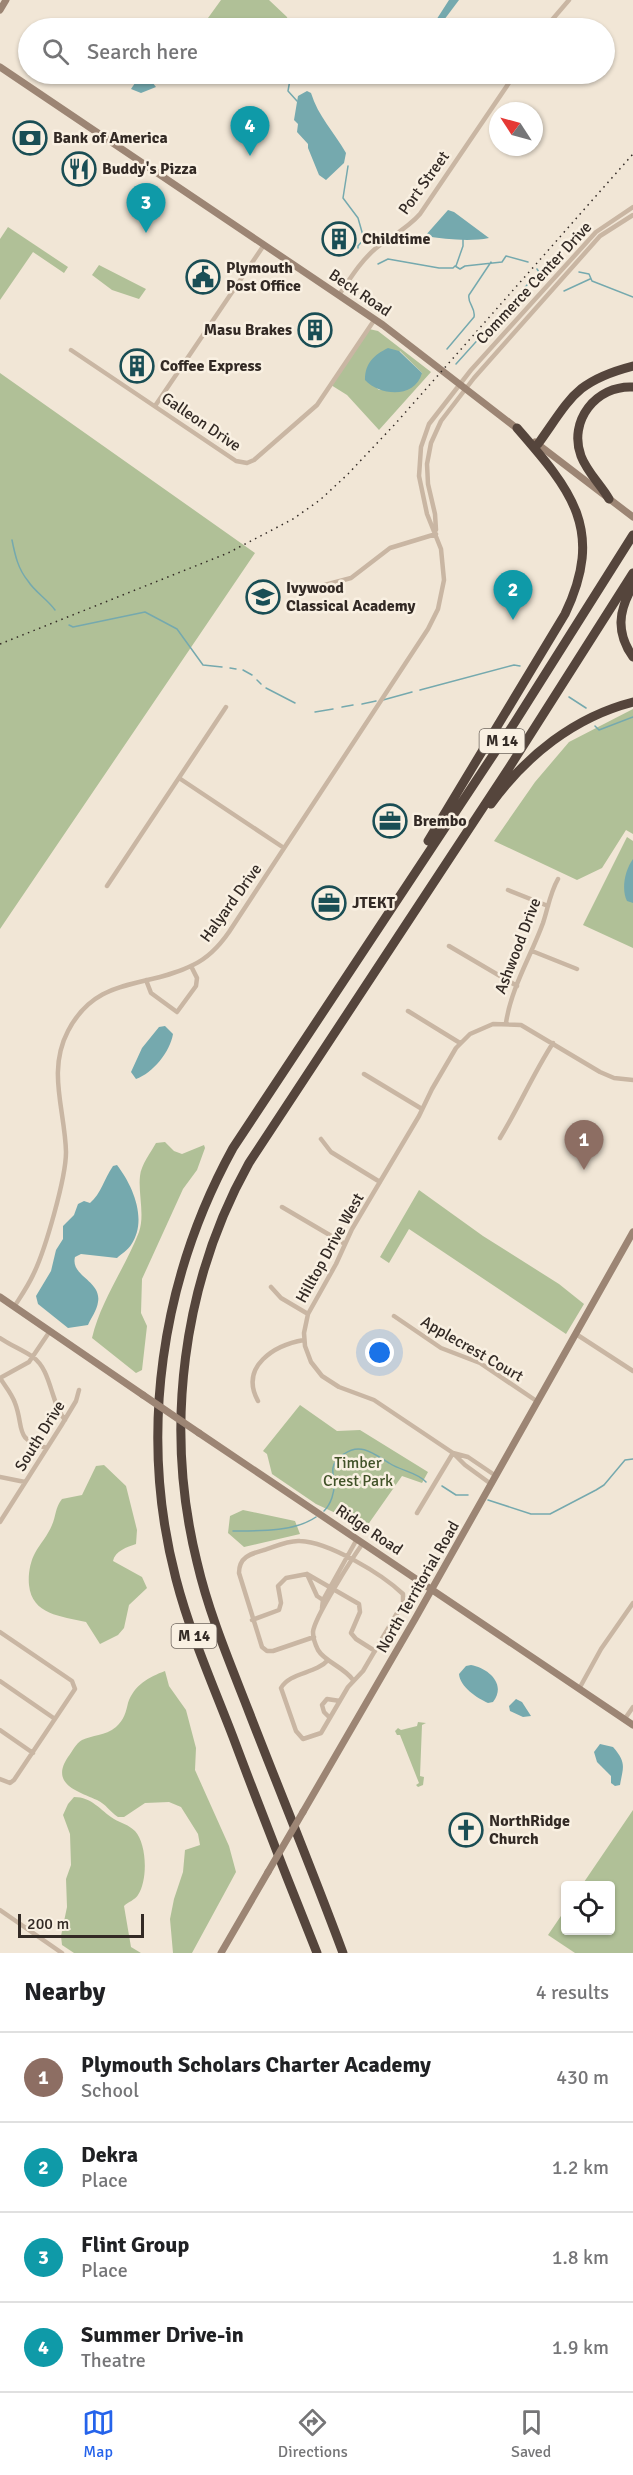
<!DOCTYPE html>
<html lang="en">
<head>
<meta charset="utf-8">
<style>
  :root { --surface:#fff; --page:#f6f6f6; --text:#202124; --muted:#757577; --line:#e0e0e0; --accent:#2563eb }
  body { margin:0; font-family:Signika,sans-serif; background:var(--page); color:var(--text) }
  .controls { position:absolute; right:18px; bottom:18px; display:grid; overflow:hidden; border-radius:6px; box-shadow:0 2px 4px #0004 }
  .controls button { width:54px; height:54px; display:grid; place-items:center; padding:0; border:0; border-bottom:2px solid var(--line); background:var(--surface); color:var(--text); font:30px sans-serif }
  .compass { position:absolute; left:489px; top:102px; width:54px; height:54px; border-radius:50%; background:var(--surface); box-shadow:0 2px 4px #0004; rotate:306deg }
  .scale { position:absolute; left:18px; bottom:15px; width:126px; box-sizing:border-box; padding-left:6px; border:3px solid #332a25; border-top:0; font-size:16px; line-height:21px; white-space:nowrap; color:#332a25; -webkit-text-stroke:4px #f9f0e2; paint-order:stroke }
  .you { position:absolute; left:380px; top:1353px; width:21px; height:21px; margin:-15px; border:4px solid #fff; border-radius:50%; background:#1a73e8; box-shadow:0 0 0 9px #1a73e833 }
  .badge { display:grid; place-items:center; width:39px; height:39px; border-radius:50%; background:var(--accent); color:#fff; font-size:20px; font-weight:700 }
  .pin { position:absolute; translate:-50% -50px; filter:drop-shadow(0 2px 3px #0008) }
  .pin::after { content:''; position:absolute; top:32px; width:21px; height:18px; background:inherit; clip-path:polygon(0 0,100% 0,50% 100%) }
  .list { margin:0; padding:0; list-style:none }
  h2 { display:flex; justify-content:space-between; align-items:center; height:78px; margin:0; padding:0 24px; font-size:26px }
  h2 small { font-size:20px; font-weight:400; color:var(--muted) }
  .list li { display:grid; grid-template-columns:39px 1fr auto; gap:18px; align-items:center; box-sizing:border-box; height:90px; padding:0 24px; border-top:2px solid var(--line) }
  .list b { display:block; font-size:22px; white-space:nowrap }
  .list p { margin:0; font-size:20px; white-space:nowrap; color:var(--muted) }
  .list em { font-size:20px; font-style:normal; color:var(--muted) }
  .icon { flex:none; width:33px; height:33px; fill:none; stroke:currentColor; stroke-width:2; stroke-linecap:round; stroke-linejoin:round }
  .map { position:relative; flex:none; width:633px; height:1953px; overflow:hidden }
  .search { position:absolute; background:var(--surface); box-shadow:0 2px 4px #0004; left:18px; right:18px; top:18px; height:66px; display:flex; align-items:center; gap:15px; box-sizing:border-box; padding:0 21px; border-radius:33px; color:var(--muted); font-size:22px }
  .sheet { height:438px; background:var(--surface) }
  nav { display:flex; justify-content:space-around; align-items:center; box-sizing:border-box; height:84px; border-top:2px solid var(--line); background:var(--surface); font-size:16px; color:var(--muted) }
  nav a { display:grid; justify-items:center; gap:3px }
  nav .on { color:var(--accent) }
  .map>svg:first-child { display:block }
  .green { fill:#b0c097; fill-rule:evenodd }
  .water { fill:#75a9ae }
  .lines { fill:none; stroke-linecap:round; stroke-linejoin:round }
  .stream { stroke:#75a9ae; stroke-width:1.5 }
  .street { stroke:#c9b6a3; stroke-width:4.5 }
  .secondary { stroke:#9c8574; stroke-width:7 }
  .highway { stroke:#55453c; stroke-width:9 }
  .rail { stroke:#332a25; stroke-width:1.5; stroke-dasharray:1.5 4.5; stroke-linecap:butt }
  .secondary-bridge { stroke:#9c8574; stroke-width:7 }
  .labels { text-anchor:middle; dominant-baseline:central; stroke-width:5; stroke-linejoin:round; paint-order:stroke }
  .shield { fill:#f9f0e2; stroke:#6e655e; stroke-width:1.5 }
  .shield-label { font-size:15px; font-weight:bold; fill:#332a25 }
  .poi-label { font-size:16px; font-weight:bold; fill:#332a25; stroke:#f9f0e2; text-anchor:start }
  .street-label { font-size:16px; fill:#332a25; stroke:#f9f0e2 }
  .park-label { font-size:16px; fill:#415228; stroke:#f9f0e2 }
</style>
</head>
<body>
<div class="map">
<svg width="633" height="1953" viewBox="0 0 633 1953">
  <rect width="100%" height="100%" fill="#f1e6d6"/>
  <path class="green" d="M221 0H269L287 17 290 28H201L190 21 208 18Z
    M8 227 68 267 64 273 33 252 0 300V239Z
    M99 265 146 289 139 299 112 290 92 275Z
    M369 329 378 331 431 372 379 430 347 395 331 385ZM400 351 422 373 379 390 374 385Z
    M0 373 255 553 0 929Z
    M633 709V834L626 830 602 868 577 880 494 841 535 782 569 742Z
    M627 837 633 841V948L583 925Z
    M165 1142 174 1151 182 1154 204 1145 205 1148 197 1170 183 1189 142 1279 141 1313 147 1326 142 1370 136 1373 92 1338C101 1300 125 1268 139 1232 145 1215 138 1193 140 1176 141 1165 151 1152 156 1143Z
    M419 1190 483 1236 559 1284 584 1304 566 1334 409 1229 389 1263 380 1257Z
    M300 1405 337 1431 360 1430 428 1472 422 1483 402 1476 367 1526 346 1511 342 1516 316 1504 272 1474 267 1454 263 1451Z
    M104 1465 126 1486 137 1530 136 1544C127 1547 115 1551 113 1561L142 1577 147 1588 129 1605 124 1628 118 1635 100 1644 86 1622C61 1616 32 1615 29 1585 28 1575 30 1562 35 1553 40 1544 48 1535 52 1525 56 1516 55 1508 62 1499L82 1495 96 1466Z
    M243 1510 295 1521 300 1534 244 1547 228 1533 230 1516Z
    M165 1671 169 1686 186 1710 196 1748 195 1770 229 1846 236 1872 192 1953H173L170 1919 174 1899 183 1872 185 1850 200 1845 198 1834 181 1807 169 1802 145 1803 124 1817H118C110 1812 106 1804 97 1800 77 1791 50 1784 68 1757 72 1752 76 1743 82 1740 92 1735 105 1736 116 1727 124 1720 126 1712 128 1703 134 1685 149 1677 165 1671Z
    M418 1722 426 1723 422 1725 420 1776 424 1777 423 1785 418 1787 416 1785 419 1783 400 1735H397L395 1731 398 1728 401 1730 417 1726Z
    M74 1797C92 1797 100 1810 114 1819 121 1823 129 1825 135 1831 147 1844 148 1880 138 1895 135 1900 128 1902 124 1906L131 1947 141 1953H74L62 1945 61 1936 67 1907 66 1879 71 1865 70 1834 63 1815 68 1804Z
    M633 1810V1953H575L548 1935 565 1910 566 1930H610V1886L582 1885Z"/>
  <path class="water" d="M449 0H459L438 28H431Z
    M141 74H146L156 87 141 93 131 89Z
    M307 91 311 93C318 116 334 132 346 153L344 163 326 180 319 175 308 148V144L297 132 298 124 294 120 298 96Z
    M448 210 454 212 489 238C469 242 445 239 425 236Z
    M388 348 399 351 422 373C415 399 380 396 365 380 365 363 374 355 388 348Z
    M633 859V903L627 901C621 889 625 870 633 859Z
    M165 1026 173 1034C170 1052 153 1073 136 1079L131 1072 142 1048 159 1027Z
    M117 1165C133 1186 148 1220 131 1245 128 1250 121 1254 117 1258L81 1254 75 1257C70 1276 102 1281 98 1302 97 1310 91 1318 88 1325L68 1328 38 1304 36 1296 51 1271 56 1250 63 1239V1226L74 1215 78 1204 84 1201 90 1203C101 1194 104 1179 113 1166Z
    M471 1665C488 1668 507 1684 493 1702L488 1703C477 1698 460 1687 459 1674L466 1666Z
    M516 1699 522 1702 531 1716 523 1717 510 1711 509 1706Z
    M600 1744 613 1747C627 1763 623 1767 620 1785L615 1786 611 1783V1776L597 1762 594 1752Z"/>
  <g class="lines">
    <path class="stream" d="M257 25 278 28
      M202 28 210 21 232 28
      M234 28 246 20 252 22
      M291 74 288 91 297 101
      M348 166 343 198 358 218 364 239 358 246V248
      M378 264 388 259 439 268H453L455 266 460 269 465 266 502 262 506 256 528 262
      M456 266 463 246V239
      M537 269 540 274
      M579 272 589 274 592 281 633 297
      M564 291 590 279
      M447 349 474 317C476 308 467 303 469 295L491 262
      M456 364 528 284 541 274 552 271
      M12 540C15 555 18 569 28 581 35 592 47 599 55 610
      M69 625 73 627 145 612 177 629 203 665 222 667
      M230 668 236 669
      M243 670 252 675
      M257 680 261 684
      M266 688 295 703
      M420 690 514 665 520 666
      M569 697 586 708
      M383 700 412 692
      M362 704 376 701
      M342 707 353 705
      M315 712 333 709
      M595 726 599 730 633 717
      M442 1486 456 1495H468
      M488 1500 531 1514H550L596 1490 604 1485 625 1460 633 1459
      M324 1511C331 1504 335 1492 334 1481 334 1477 332 1472 333 1468 334 1462 339 1457 344 1454 361 1442 374 1454 389 1463 401 1471 417 1472 426 1482
      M233 1531C259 1531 294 1532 316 1517"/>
    <path class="street" d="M545 28 569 0
      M339 295C350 279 360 262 375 249 390 237 407 229 420 214L515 74
      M71 350 236 461 247 463 254 460 317 405 375 319
      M155 406 264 245
      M436 530 435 514 428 484 427 464 431 443 441 421 474 378 600 236 633 215
      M302 591 351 578 390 548 436 534
      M179 778 284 848
      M107 886 226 707
      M508 890 548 906
      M449 946 517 986
      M532 951 577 969
      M146 980 151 993 177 1012 196 986 197 978 191 966
      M408 1011 460 1043
      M506 1023C511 988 531 956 543 923 548 908 550 893 558 879
      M364 1074 422 1109
      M500 1138C519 1107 533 1074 553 1043
      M321 1139 331 1152 380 1182
      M282 1207 345 1244
      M271 1287 281 1298 308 1314
      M14 1307C21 1296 28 1286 33 1275 45 1251 66 1178 66 1152 65 1110 47 1071 68 1031 97 975 146 989 193 965 208 958 220 945 229 932L428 629 438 609 444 580 441 549 427 514 419 476 421 447 429 424 471 370 596 232 633 207
      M394 1316 441 1348 480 1363 538 1402
      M576 1334 633 1371
      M0 1338C10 1345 23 1350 33 1357 52 1371 50 1402 65 1420
      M0 1378C5 1386 12 1394 15 1403 25 1429 13 1439 47 1448
      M0 1378 29 1362 50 1331
      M258 1401C239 1366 275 1345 304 1340
      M453 1453 465 1465 491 1484
      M496 1476 468 1457 453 1453 374 1400 339 1387 322 1376 311 1362 305 1346 304 1333 308 1314 336 1264 352 1229 419 1116 432 1089 456 1048 470 1034 493 1024 521 1025 600 1072 614 1078 633 1080
      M0 1477 25 1482
      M417 1513 453 1453
      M0 1522 61 1426 76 1401 79 1390
      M307 1574 317 1596 323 1600
      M322 1608 323 1600 357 1539
      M252 1620 279 1610 281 1603 278 1586 286 1578 307 1574 359 1604 360 1612 351 1633 356 1639 375 1651
      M0 1632 72 1681 75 1689 14 1780 10 1783 0 1779
      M314 1637 273 1651H267L262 1647 239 1573C239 1557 250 1554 264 1550 274 1547 288 1540 300 1541 329 1542 382 1574 403 1594V1603L363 1671 348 1687 321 1733 303 1739 296 1731 281 1688C290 1672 316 1674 328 1660
      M353 1680C344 1667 325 1662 318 1650 316 1646 313 1638 313 1632 314 1618 353 1557 363 1543
      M0 1681 55 1719
      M579 1689 601 1649 633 1603
      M330 1718 324 1712 322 1705 327 1699 340 1701
      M624 1720 633 1707
      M0 1730 33 1753
      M0 1910 62 1953"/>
    <path class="secondary" d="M0 10 6 0
      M0 67 383 325 519 430
      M535 442 633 517
      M0 1297 143 1395
      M199 1433 633 1725
      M303 1812 415 1619 633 1232
      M221 1953 268 1872"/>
    <path class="highway" d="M538 444C571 398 575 381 633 366
      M609 499C601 485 587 472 581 456 568 421 596 385 633 387
      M633 586C618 611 616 633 633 657
      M491 804C526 756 574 717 633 702
      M428 841 565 614C605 530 572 491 517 428
      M317 1953C288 1881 260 1809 233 1737 213 1685 190 1633 176 1579 138 1434 161 1279 233 1148L515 722 633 535
      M343 1953C313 1872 280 1792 249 1712 230 1663 209 1614 197 1562 164 1429 182 1283 249 1163L509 768 633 573"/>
    <path class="rail" d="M0 644 228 553 293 519 320 500 348 474 396 423 633 154"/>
    <path class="secondary-bridge" d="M143 1395 199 1433
      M268 1872 303 1812"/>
  </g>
  <defs>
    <g id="bank-ring" transform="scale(1.725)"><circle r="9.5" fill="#f9f0e2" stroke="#1a4e55" stroke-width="1.5"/><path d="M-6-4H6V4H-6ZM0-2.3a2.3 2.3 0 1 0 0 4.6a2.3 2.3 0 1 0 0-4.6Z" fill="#1a4e55"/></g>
    <g id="restaurant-ring" transform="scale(1.725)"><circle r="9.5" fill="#f9f0e2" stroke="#1a4e55" stroke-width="1.5"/><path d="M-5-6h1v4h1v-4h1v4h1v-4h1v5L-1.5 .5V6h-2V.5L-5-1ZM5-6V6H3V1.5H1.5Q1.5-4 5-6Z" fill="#1a4e55"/></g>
    <g id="building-ring" transform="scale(1.725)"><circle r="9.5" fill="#f9f0e2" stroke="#1a4e55" stroke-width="1.5"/><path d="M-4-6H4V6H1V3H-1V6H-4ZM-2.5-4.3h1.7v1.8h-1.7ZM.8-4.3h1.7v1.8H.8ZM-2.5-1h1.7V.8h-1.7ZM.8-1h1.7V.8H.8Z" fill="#1a4e55"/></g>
    <g id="civic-ring" transform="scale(1.725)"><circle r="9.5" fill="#f9f0e2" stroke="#1a4e55" stroke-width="1.5"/><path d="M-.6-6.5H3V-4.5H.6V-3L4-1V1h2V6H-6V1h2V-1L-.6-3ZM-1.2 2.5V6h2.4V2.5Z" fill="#1a4e55"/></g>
    <g id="school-ring" transform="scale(1.725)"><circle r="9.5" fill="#f9f0e2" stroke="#1a4e55" stroke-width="1.5"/><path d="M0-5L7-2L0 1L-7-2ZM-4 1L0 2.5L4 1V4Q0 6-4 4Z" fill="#1a4e55"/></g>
    <g id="office-ring" transform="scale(1.725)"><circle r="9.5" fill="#f9f0e2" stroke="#1a4e55" stroke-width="1.5"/><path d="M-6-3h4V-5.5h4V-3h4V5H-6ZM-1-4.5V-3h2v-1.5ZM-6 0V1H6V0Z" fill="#1a4e55"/></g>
    <g id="church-ring" transform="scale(1.725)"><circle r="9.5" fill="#f9f0e2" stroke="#1a4e55" stroke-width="1.5"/><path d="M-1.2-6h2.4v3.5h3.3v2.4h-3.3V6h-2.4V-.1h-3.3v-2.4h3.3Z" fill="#1a4e55"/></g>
  </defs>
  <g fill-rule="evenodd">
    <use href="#bank-ring" x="30" y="138"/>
    <use href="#restaurant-ring" x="79" y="169"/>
    <use href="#building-ring" x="339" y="239"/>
    <use href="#civic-ring" x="203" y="277"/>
    <use href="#building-ring" x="315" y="330"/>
    <use href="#building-ring" x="137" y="366"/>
    <use href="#school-ring" x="263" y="597"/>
    <use href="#office-ring" x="390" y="821"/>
    <use href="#office-ring" x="329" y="903"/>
    <use href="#church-ring" x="466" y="1830"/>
  </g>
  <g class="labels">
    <g class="shield">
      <rect x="479.5" y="729" width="45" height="24" rx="4.5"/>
      <rect x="171.5" y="1624" width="45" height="24" rx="4.5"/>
    </g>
    <g class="shield-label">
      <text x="502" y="741">M 14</text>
      <text x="194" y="1636">M 14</text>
    </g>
    <g class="poi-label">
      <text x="53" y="138">Bank of America</text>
      <text x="102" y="169">Buddy's Pizza</text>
      <text x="362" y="239">Childtime</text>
      <text x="226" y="268">Plymouth<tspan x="226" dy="18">Post Office</tspan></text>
      <text x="292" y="330" text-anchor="end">Masu Brakes</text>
      <text x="160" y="366">Coffee Express</text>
      <text x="286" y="588">Ivywood<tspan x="286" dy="18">Classical Academy</tspan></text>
      <text x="413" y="821">Brembo</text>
      <text x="352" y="903">JTEKT</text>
      <text x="489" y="1821">NorthRidge<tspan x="489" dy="18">Church</tspan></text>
    </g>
    <g class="street-label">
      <text transform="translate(424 183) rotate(-54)">Port Street</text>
      <text transform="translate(534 283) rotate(-47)">Commerce Center Drive</text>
      <text transform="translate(360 293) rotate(34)">Beck Road</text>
      <text transform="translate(201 422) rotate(34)">Galleon Drive</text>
      <text transform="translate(231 903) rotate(-54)">Halyard Drive</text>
      <text transform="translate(518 946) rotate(-69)">Ashwood Drive</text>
      <text transform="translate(330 1248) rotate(-61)">Hilltop Drive West</text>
      <text transform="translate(472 1349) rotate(30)">Applecrest Court</text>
      <text transform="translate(40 1436) rotate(-58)">South Drive</text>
      <text transform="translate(369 1530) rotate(34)">Ridge Road</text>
      <text transform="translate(418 1587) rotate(-60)">North Territorial Road</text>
    </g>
    <g class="park-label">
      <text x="358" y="1463">Timber<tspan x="358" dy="18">Crest Park</tspan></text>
    </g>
  </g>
</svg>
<div class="controls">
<button><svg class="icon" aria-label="locate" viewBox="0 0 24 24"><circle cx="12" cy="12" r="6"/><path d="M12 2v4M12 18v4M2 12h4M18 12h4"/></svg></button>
</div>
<svg class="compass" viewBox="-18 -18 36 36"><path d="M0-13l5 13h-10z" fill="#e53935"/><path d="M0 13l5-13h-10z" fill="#757577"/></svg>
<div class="scale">200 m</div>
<div class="you"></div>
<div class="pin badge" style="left:584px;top:1170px;background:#8d6e63">1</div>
<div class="pin badge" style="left:513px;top:620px;background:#0f9aa8">2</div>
<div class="pin badge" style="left:146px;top:233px;background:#0f9aa8">3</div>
<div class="pin badge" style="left:250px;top:156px;background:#0f9aa8">4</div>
<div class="search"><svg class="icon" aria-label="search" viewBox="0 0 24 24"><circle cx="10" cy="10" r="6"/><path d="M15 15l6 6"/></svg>Search here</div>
</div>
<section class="sheet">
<h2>Nearby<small>4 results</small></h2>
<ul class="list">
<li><span class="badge" style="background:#8d6e63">1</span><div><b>Plymouth Scholars Charter Academy</b><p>School</p></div><em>430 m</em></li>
<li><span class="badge" style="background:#0f9aa8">2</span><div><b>Dekra</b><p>Place</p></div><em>1.2 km</em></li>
<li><span class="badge" style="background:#0f9aa8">3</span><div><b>Flint Group</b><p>Place</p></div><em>1.8 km</em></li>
<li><span class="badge" style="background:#0f9aa8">4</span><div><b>Summer Drive-in</b><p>Theatre</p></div><em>1.9 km</em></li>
</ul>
</section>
<nav>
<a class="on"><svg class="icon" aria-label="map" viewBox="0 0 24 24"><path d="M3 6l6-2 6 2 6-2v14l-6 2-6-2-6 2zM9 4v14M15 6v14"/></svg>Map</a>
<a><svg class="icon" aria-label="directions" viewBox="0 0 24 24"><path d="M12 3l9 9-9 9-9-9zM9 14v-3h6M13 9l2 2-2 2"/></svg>Directions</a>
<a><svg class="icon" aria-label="saved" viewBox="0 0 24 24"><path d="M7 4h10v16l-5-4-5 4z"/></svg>Saved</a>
</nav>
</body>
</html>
